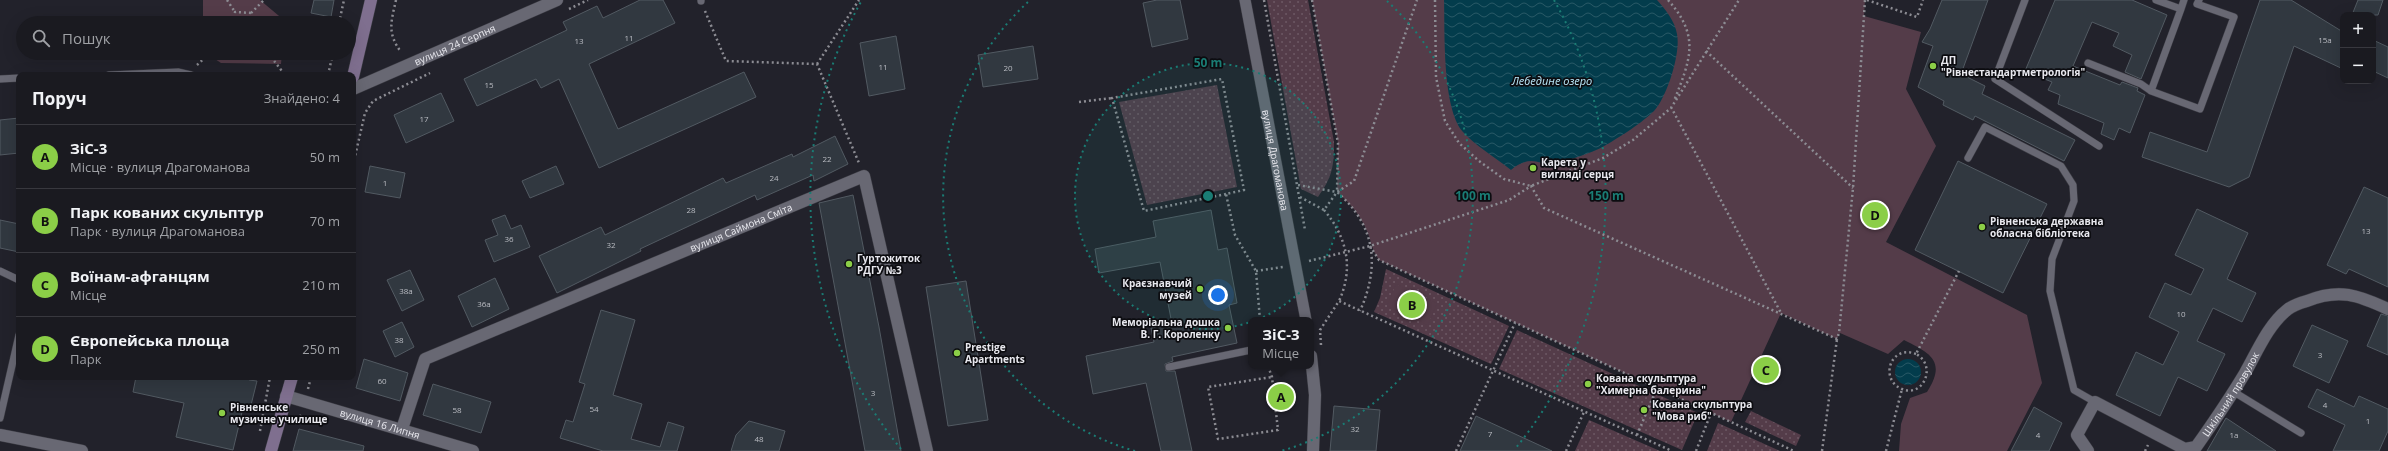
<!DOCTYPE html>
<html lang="uk">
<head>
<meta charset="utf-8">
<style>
  :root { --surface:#1a1a20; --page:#27272d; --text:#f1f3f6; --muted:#9fa1a5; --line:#38383e; --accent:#8bce47 }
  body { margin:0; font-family:"Open Sans",sans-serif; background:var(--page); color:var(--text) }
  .controls { position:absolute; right:12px; top:12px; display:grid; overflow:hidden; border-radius:8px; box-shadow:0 4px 16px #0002 }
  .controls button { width:36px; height:36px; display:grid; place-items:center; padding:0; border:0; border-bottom:1px solid var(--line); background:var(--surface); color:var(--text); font:20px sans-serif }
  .you { position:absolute; left:1218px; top:295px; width:14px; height:14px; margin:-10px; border:3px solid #fff; border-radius:50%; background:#1a73e8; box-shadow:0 0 0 6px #1a73e833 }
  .badge { display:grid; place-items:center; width:26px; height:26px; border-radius:50%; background:var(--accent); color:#111; font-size:13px; font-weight:700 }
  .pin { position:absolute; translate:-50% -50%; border:2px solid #fff; box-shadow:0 1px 4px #0006 }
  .popup { position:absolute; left:1248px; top:317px; width:66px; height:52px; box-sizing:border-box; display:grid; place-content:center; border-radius:8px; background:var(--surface); filter:drop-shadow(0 1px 3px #0005); font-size:13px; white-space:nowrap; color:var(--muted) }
  .popup b { font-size:15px; color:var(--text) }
  .popup::after { content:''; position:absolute; left:50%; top:100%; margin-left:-8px; border:8px solid transparent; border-top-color:var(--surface) }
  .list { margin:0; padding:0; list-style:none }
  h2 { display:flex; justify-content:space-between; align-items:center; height:52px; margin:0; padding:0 16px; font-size:17px }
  h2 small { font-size:13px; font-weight:400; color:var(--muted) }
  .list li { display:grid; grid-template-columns:26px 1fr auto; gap:12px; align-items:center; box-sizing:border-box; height:64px; padding:0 16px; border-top:1px solid var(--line) }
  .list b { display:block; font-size:15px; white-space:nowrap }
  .list p { margin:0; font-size:13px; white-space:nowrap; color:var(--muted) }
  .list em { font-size:13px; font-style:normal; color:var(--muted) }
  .icon { flex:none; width:22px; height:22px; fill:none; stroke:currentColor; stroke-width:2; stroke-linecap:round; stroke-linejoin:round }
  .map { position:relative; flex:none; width:2388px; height:451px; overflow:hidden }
  .search { position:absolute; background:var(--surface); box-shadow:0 4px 16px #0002; left:16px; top:16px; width:340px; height:44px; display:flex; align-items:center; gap:10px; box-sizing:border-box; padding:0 14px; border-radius:22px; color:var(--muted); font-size:15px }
  .panel { position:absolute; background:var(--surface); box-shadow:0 4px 16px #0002; left:16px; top:72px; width:340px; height:308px; border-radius:8px }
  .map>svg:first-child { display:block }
  .grass { fill:url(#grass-dots) }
  .park { fill:#543c49 }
  .water { fill:url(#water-waves) }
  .building { fill:#313840; stroke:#525a62 }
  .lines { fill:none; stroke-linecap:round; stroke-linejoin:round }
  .service-casing { stroke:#3c3c44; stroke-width:8 }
  .pedestrian-casing { stroke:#3c3c44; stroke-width:12 }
  .minor-casing { stroke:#3c3c44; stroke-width:13 }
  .secondary-casing { stroke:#3c3c44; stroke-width:13 }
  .path { stroke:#8c8c93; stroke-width:2.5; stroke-dasharray:2 3; stroke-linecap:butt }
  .service { stroke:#686873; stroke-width:7 }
  .pedestrian { stroke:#686873; stroke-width:11 }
  .minor { stroke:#686873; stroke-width:12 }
  .secondary { stroke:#7f6f8f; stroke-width:12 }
  .ring { fill:none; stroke:#1a7c74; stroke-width:2; stroke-dasharray:2 4 }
  .poi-dot { fill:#8bce47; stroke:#0c0c10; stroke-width:1.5 }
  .labels { text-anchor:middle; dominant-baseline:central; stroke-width:3.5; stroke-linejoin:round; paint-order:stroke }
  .number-label { font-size:8px; fill:#babcc2 }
  .street-label { font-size:10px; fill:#e8e8ee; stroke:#0c0c10 }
  .poi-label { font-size:10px; font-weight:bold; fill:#e8e8ee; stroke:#0c0c10; text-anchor:start }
  .water-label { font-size:11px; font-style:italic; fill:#bae9fb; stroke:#0c0c10 }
  .centre { fill:#1a7c74; stroke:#0c0c10; stroke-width:2 }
  .ring-label { font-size:12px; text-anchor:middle; font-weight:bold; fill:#1a7c74; stroke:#0c0c10; stroke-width:3.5; stroke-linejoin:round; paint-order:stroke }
</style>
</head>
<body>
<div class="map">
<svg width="2388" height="451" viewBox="0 0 2388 451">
  <defs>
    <pattern id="grass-dots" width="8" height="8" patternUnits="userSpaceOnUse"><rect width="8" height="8" fill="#543c49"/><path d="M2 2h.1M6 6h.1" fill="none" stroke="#6d5864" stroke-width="1.8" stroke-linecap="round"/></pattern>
    <pattern id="water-waves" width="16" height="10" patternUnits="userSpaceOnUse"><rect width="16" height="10" fill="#033c4c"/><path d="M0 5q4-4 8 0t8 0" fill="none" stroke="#285866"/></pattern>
  </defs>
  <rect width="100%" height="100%" fill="#22222b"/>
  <path class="grass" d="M1267 0H1308L1334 142C1334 168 1332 177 1318 197L1301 189Z
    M1217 85 1237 187 1147 205 1119 102Z
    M1386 269 1509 326 1491 364 1374 312 1380 298Z
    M1517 330 1698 413 1682 450 1499 369Z
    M1751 411 1801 435 1796 446 1745 422Z
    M1589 420 1660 451H1575Z
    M1718 423 1780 451H1707Z"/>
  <path class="park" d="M203 0H260L285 21V23H203Z
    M1312 0H1865L1864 16 1921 32 1906 89 1936 146 1886 242 2027 315 2042 383 2007 451H1899L1901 424 1910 398 1927 392C1947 361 1930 353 1904 340L1888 354 1840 333 1837 339 1781 313 1731 422 1379 260C1371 248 1372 243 1367 231 1361 216 1350 203 1337 192L1338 143Z
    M206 53H282L281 64 221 63Z
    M1396 284 1437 303 1428 325 1387 306Z"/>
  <path class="water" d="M1444 0H1657C1665 9 1675 21 1677 34 1681 53 1667 97 1654 111 1643 122 1620 137 1606 145 1588 156 1567 158 1550 168 1537 158 1523 159 1511 170 1495 157 1477 147 1463 132 1442 108 1445 32 1444 0Z
    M1895 372a13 13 0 1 1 26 0a13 13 0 1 1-26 0Z"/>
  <path class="building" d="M314 0H334L331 17 311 13Z
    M640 0H663L675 23 589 64 618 129 744 72 756 97 599 168 559 79 541 88 536 79 477 106 464 79 567 30 563 22 597 6 603 18Z
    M1157 0H1180L1188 39 1152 47 1143 3Z
    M1942 0H1988L1961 74 1985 86 1982 94 2075 140 2064 161 1975 116 1973 120 1943 105 1944 101 1918 87 1933 46 1922 42 1930 29Z
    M2055 0H2132L2167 15 2141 79 2125 72 2132 55 2113 46 2119 33 2092 22 2073 66 2120 85 2122 82 2138 88 2137 91 2145 95 2130 133 2119 128 2114 140 2101 134 2104 123 2058 104 2060 95 2048 90 2052 82 2025 71Z
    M2260 0H2291L2343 32V69L2294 46 2249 177 2229 187 2142 157 2150 132 2207 152Z
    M2358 0H2383L2378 15H2352Z
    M896 36 905 89 869 96 860 43Z
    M2373 40 2388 47V78L2373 71Z
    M1033 46 1038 79 983 87 978 55Z
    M441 93 454 121 406 143 394 115Z
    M19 118V153L0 155V120Z
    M835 136 848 164 814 181 813 175 757 200 755 195 640 249 641 251 557 293 539 256 601 227 605 235 723 178 726 183 792 154 793 157Z
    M1958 161 2047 204 2003 293 1915 250Z
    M370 166 405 173 400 198 365 192Z
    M556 166 564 184 530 198 522 181Z
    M2364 187 2388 198V287L2349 269 2346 274 2327 265Z
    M853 195 879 327 901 451H865L819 203Z
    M2197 209 2248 233 2227 279 2256 293 2242 322 2213 308 2197 341 2225 354 2207 391 2178 377 2160 416 2116 395 2136 352 2163 365 2179 332 2149 317 2165 283 2191 295 2204 269 2175 255Z
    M1211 210 1218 250 1227 248 1237 303 1229 305 1237 343 1172 357 1173 361 1165 364 1166 371H1175L1192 451H1161L1146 383 1093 394 1086 356 1154 342 1151 328 1172 324 1160 262 1099 273 1095 249 1156 237 1153 221Z
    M505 215 511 229 521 225 530 247 494 262 485 240 498 235 492 220Z
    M0 220 19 224V252L0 248Z
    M410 270 424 300 402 311 387 280Z
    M495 278 509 309 472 327 458 296Z
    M966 281 988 420 948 426 926 287Z
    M601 310 635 320 613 395 642 404 631 439 660 447 668 422 684 427 677 451H603L560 438 566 420 573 422 585 384 579 382Z
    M2381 314 2388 316V355L2367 346Z
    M402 322 414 347 395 357 383 331Z
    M2312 325 2348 341 2329 383 2293 366Z
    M364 359 408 373 400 401 356 388Z
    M136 377H249V380L257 381 250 409 243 408 233 450 176 437 184 403 133 392Z
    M433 384 491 402 481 433 423 415Z
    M2317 389 2354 407 2359 396 2388 409V431L2379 451H2333L2345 425 2308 407Z
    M1334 406 1380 410 1376 451H1330Z
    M2034 407 2062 423 2049 451H2011Z
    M1476 416 1552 451H1460Z
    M2226 418 2276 451H2207Z
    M749 421 785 431 779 451H731L736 435Z
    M299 429 364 446 363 451H293Z"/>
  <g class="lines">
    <g class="service-casing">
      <path id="service" d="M701 0V1
        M2025 0 1995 79 2099 146
        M2156 0 2181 9 2151 91 2200 109 2234 17 2197 4 2199 0
        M2181 9 2184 0
        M2088 63 2141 84 2151 91
        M109 75 178 72 191 75
        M0 79 19 78
        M1968 158 1985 127 2061 166 2073 185 2074 201 2052 259 2050 291 2074 390 2095 402
        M0 271 19 280
        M1169 367 1251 350
        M2234 392 2301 433
        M0 418 19 335"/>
    </g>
    <g class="pedestrian-casing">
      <g id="pedestrian">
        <path id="s1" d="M1245 0 1306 320"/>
      </g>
    </g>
    <g class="minor-casing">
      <g id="minor">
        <path id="s2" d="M353 89 557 0"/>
        <path d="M1311 356 1315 395 1313 451"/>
        <path id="s3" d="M286 396 473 451"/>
        <path id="s4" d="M402 429 425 359 864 176 927 451"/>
        <path d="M0 435 82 451"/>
        <path id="s5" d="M2088 451 2077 435 2095 402 2185 449 2196 447C2213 423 2230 398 2245 373 2257 352 2268 325 2287 310 2293 305 2300 303 2307 301 2339 288 2358 295 2388 309"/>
      </g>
    </g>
    <g class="secondary-casing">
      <path id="secondary" d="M353 77 371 0
        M271 451 292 377"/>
    </g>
    <path class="path" d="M227 0 235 12
      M396 0C391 22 387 33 401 52
      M1264 0 1305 230
      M1312 0 1338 143 1337 192C1376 226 1380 266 1360 311
      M1435 0 1436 77 1445 121 1459 143 1479 161 1504 179 1531 186 1603 158 1633 140 1671 108 1739 0
      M1668 0C1701 37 1690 60 1674 101
      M1867 0 1917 17 1923 0
      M569 9 588 0
      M705 11 726 61 817 64 859 163
      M251 13 264 0
      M234 23 235 12 251 13V23
      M339 23 344 0
      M1706 51 1853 188
      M268 53 285 75
      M817 64 859 0
      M197 65 210 53
      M328 75 333 53
      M1079 102 1112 98
      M1671 107 1781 313
      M353 165 365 113 373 101 430 73
      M1298 185 1337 192
      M1226 194 1144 211 1112 98 1222 79 1244 190 1226 194 1235 235 1256 271 1260 320
      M1300 197 1324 210 1337 192 1354 181 1417 0
      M1324 210C1347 237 1354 268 1339 301
      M1370 246 1379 260 1794 451
      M1309 261 1370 246 1509 200 1531 186 1544 208 1837 339 1839 333 1853 188 1865 0
      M1256 271 1283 267
      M1321 345 1320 330 1339 301 1672 451
      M1916 354C1890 344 1879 380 1902 389 1924 398 1937 365 1916 354L1959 271
      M1268 366 1272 377 1278 430 1218 439 1208 387 1272 377
      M308 389 311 377
      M295 424 301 415
      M260 431 270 377
      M1637 435 1657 388
      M1456 451 1515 323
      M1566 451 1584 412
      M1696 451 1711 413
      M1822 451 1837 339
      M1886 451 1902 389
      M2145 451 2148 445"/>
    <use href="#service" class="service"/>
    <use href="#pedestrian" class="pedestrian"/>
    <use href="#minor" class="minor"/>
    <use href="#secondary" class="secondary"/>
  </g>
  <circle cx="1208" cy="196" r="133" fill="#1a7c74" fill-opacity=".12"/>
  <g class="ring">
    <circle cx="1208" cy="196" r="133"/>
    <path d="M1135 451A265 265 0 0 1 1029 1M1387 1A265 265 0 0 1 1281 451"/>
    <path d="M901 449A398 398 0 0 1 862 0M1554 0A398 398 0 0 1 1515 449"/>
  </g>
  <g class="poi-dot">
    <circle cx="1933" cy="66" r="4"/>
    <circle cx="1533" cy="168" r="4"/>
    <circle cx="1982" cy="227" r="4"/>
    <circle cx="849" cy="264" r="4"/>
    <circle cx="1200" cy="289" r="4"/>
    <circle cx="1228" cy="328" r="4"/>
    <circle cx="957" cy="353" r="4"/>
    <circle cx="1588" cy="384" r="4"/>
    <circle cx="1644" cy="410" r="4"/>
    <circle cx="222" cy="413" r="4"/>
  </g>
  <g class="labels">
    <g class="number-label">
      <text x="629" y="37">11</text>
      <text x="2325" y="39">15а</text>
      <text x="579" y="40">13</text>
      <text x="883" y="66">11</text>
      <text x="1008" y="67">20</text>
      <text x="489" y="84">15</text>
      <text x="424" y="118">17</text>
      <text x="827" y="158">22</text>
      <text x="774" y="177">24</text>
      <text x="385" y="182">1</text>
      <text x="691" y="209">28</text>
      <text x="2366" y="230">13</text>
      <text x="509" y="238">36</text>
      <text x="611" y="244">32</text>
      <text x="406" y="290">38а</text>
      <text x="484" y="303">36а</text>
      <text x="2181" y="313">10</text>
      <text x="399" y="339">38</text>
      <text x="2320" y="354">3</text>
      <text x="382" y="380">60</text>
      <text x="873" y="392">3</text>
      <text x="2325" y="404">4</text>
      <text x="594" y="408">54</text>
      <text x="457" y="409">58</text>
      <text x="2368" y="420">1</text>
      <text x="1355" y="428">32</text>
      <text x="1490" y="433">7</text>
      <text x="2038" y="434">4</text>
      <text x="2234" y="434">1а</text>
      <text x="759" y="438">48</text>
    </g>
    <g class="street-label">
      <text stroke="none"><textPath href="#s2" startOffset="111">вулиця 24 Серпня</textPath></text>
      <text stroke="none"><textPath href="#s1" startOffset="163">вулиця Драгоманова</textPath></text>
      <text stroke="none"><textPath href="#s4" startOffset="416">вулиця Саймона Сміта</textPath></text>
      <text stroke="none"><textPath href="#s5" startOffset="233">Шкільний провулок</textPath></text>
      <text stroke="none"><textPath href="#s3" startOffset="98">вулиця 16 Липня</textPath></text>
    </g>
    <g class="poi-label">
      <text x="1941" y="60">ДП<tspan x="1941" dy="12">"Рівнестандартметрологія"</tspan></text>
      <text x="1541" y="162">Карета у<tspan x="1541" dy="12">вигляді серця</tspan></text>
      <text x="1990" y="221">Рівненська державна<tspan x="1990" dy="12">обласна бібліотека</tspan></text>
      <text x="857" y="258">Гуртожиток<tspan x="857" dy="12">РДГУ №3</tspan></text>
      <text x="1192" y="283" text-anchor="end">Краєзнавчий<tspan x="1192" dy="12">музей</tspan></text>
      <text x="1220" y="322" text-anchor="end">Меморіальна дошка<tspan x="1220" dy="12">В. Г. Короленку</tspan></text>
      <text x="965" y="347">Prestige<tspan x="965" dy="12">Apartments</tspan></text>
      <text x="1596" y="378">Кована скульптура<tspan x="1596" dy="12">"Химерна балерина"</tspan></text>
      <text x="1652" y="404">Кована скульптура<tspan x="1652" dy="12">"Мова риб"</tspan></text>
      <text x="230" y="407">Рівненське<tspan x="230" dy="12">музичне училище</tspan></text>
    </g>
    <g class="water-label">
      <text x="1552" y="80">Лебедине озеро</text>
    </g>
  </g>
  <circle cx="1208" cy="196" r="6" class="centre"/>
  <g class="ring-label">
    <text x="1208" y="67">50 m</text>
    <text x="1473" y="200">100 m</text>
    <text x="1606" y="200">150 m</text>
  </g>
</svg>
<div class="controls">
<button>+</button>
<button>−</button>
</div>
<div class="you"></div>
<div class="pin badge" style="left:1281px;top:397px">A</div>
<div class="popup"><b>ЗіС-3</b>Місце</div>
<div class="pin badge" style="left:1412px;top:305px">B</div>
<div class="pin badge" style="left:1766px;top:370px">C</div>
<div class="pin badge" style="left:1875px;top:215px">D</div>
<div class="search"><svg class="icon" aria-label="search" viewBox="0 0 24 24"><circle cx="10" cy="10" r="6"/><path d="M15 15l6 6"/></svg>Пошук</div>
<section class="panel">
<h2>Поруч<small>Знайдено: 4</small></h2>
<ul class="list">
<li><span class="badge">A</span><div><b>ЗіС-3</b><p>Місце · вулиця Драгоманова</p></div><em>50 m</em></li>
<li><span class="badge">B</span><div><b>Парк кованих скульптур</b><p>Парк · вулиця Драгоманова</p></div><em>70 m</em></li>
<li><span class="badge">C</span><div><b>Воїнам-афганцям</b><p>Місце</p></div><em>210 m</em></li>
<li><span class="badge">D</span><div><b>Європейська площа</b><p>Парк</p></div><em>250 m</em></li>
</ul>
</section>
</div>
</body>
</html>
